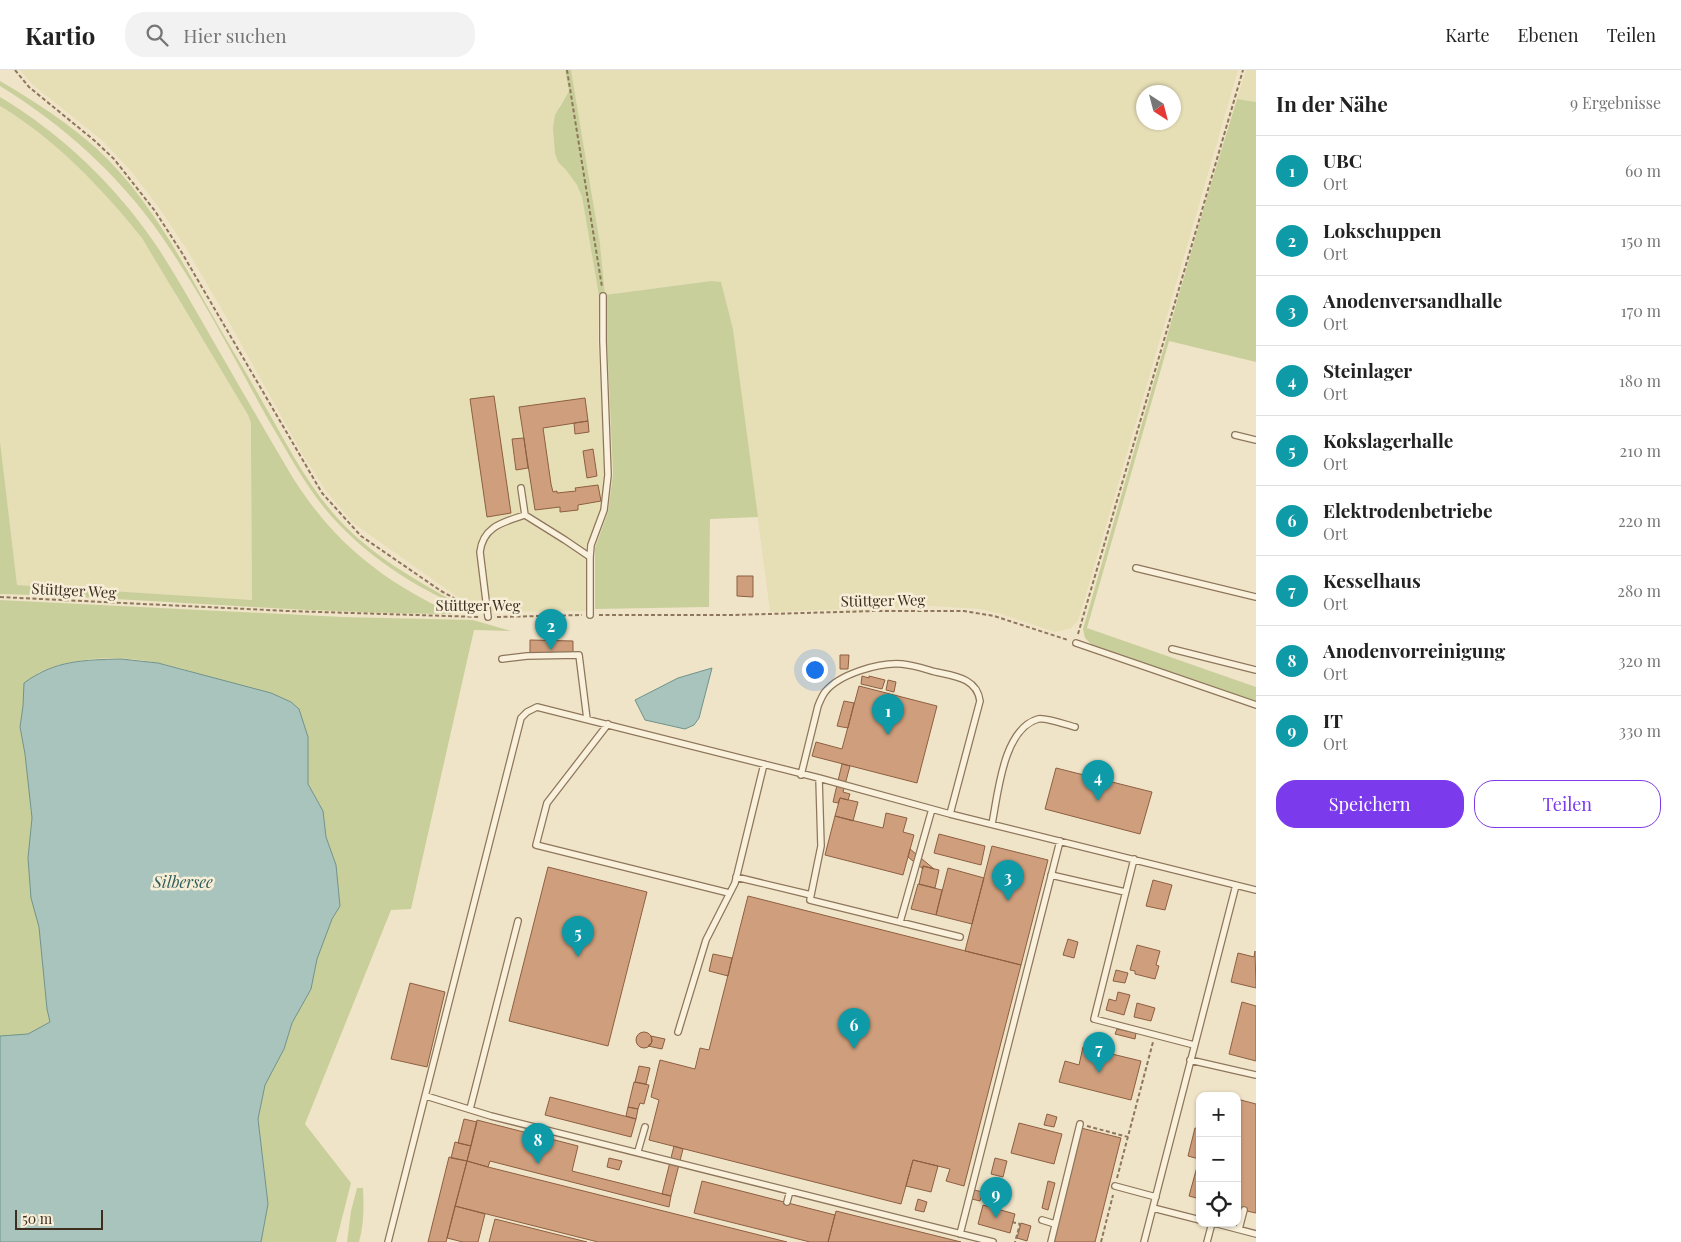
<!DOCTYPE html>
<html lang="de">
<head>
<meta charset="utf-8">
<style>
  :root { --surface:#fff; --page:#f2f2f2; --text:#222; --muted:#767676; --line:#e0e0e0; --accent:#7c3aed }
  body { margin:0; font-family:"Playfair Display",serif; background:var(--page); color:var(--text) }
  .controls { position:absolute; right:15px; bottom:15px; display:grid; overflow:hidden; border-radius:10px; box-shadow:0 1px 4px #0004 }
  .controls button { width:45px; height:45px; display:grid; place-items:center; padding:0; border:0; border-bottom:1px solid var(--line); background:var(--surface); color:var(--text); font:25px sans-serif }
  .compass { position:absolute; left:1136px; top:15px; width:45px; height:45px; border-radius:50%; background:var(--surface); box-shadow:0 1px 4px #0004; rotate:144deg }
  .scale { position:absolute; left:15px; bottom:12px; width:88px; box-sizing:border-box; padding-left:5px; border:2px solid #3d2e20; border-top:0; font-size:14px; line-height:18px; white-space:nowrap; color:#3d2e20; -webkit-text-stroke:4px #f7eed8; paint-order:stroke }
  .you { position:absolute; left:814px; top:599px; width:18px; height:18px; margin:-12px; border:4px solid #fff; border-radius:50%; background:#1a73e8; box-shadow:0 0 0 8px #1a73e833 }
  .badge { display:grid; place-items:center; width:32px; height:32px; border-radius:50%; background:var(--accent); color:#fff; font-size:16px; font-weight:700 }
  .pin { position:absolute; translate:-50% -41px; filter:drop-shadow(0 1px 2px #0008) }
  .pin::after { content:''; position:absolute; top:26px; width:18px; height:15px; background:inherit; clip-path:polygon(0 0,100% 0,50% 100%) }
  .list { margin:0; padding:0; list-style:none }
  h2 { display:flex; justify-content:space-between; align-items:center; height:65px; margin:0; padding:0 20px; font-size:21px }
  h2 small { font-size:16px; font-weight:400; color:var(--muted) }
  .list li { display:grid; grid-template-columns:32px 1fr auto; gap:15px; align-items:center; box-sizing:border-box; height:70px; padding:0 20px; border-top:1px solid var(--line) }
  .list b { display:block; font-size:19px; white-space:nowrap }
  .list p { margin:0; font-size:16px; white-space:nowrap; color:var(--muted) }
  .list em { font-size:16px; font-style:normal; color:var(--muted) }
  .actions { display:flex; gap:10px; padding:15px 20px }
  .actions a { flex:1; padding:11px 0; border:1px solid var(--accent); border-radius:20px; text-align:center; font-size:18px; color:var(--accent) }
  .actions .main { background:var(--accent); color:#fff }
  .icon { flex:none; width:28px; height:28px; fill:none; stroke:currentColor; stroke-width:2; stroke-linecap:round; stroke-linejoin:round }
  .map { position:relative; flex:none; width:1256px; height:1172px; overflow:hidden }
  header { display:flex; align-items:center; gap:30px; box-sizing:border-box; height:70px; padding:0 25px; background:var(--surface); border-bottom:1px solid var(--line) }
  header strong { font-size:24px }
  nav { display:flex; gap:28px; margin-inline-start:auto; font-size:18px }
  .search { width:350px; height:45px; background:var(--page); display:flex; align-items:center; gap:12px; box-sizing:border-box; padding:0 18px; border-radius:20px; color:var(--muted); font-size:19px }
  main { display:flex }
  aside { flex:1; background:var(--surface) }
  .map>svg:first-child { display:block }
  .farmland { fill:#e6deb5; fill-rule:evenodd }
  .green { fill:#c9cf9b }
  .water { fill:#a9c4bc; stroke:#6f938a }
  .building { fill:#cf9f7d; stroke:#8d5f41 }
  .lines { fill:none; stroke-linecap:round; stroke-linejoin:round }
  .lane-casing { stroke:#8d765c; stroke-width:8 }
  .path { stroke:#8d765c; stroke-width:2; stroke-dasharray:4 2.5; stroke-linecap:butt }
  .lane { stroke:#faf1dc; stroke-width:5.5 }
  .labels { text-anchor:middle; dominant-baseline:central; stroke-width:5; stroke-linejoin:round; paint-order:stroke }
  .street-label { font-size:15px; fill:#3d2e20; stroke:#f7eed8 }
  .water-label { font-size:16px; font-style:italic; fill:#2f5d5a; stroke:#f7eed8 }
</style>
</head>
<body>
<header>
<strong>Kartio</strong>
<div class="search"><svg class="icon" aria-label="search" viewBox="0 0 24 24"><circle cx="10" cy="10" r="6"/><path d="M15 15l6 6"/></svg>Hier suchen</div>
<nav><a>Karte</a><a>Ebenen</a><a>Teilen</a></nav>
</header>
<main>
<div class="map">
<svg width="1256" height="1172" viewBox="0 0 1256 1172">
  <rect width="100%" height="100%" fill="#f0e4c8"/>
  <path class="farmland" d="M20 0H565L569 21 559 36 558 92 566 100 577 115 582 128 599 226 598 272 605 406 603 439 586 477V541L496 542 478 536 456 526 353 453 326 421 304 387 225 245 187 180 160 139 131 101 103 71 33 15Z
    M571 0H1238L1086 525 1078 551 1071 558 1055 562 1001 544 980 539 933 536 770 542 733 259 721 213 711 211 605 225 600 174ZM1144 22H1174V52H1144Z
    M1246 0H1256V32L1237 29Z
    M0 36 18 47 55 76 92 110 121 142 142 168 158 192 179 231 248 345 251 353V379L252 530 17 515 0 371Z"/>
  <path class="green" d="M565 0H571L600 174 605 225 711 211 721 212 733 259 758 447 710 449 709 537 595 539V478L608 442 613 404 605 225 599 226 582 127 577 115 566 100 558 92 555 83 553 58 555 45 569 21Z
    M0 11C34 31 67 52 96 78 143 121 176 179 206 234 224 266 243 297 261 329 287 374 309 420 346 457 377 488 414 509 451 530L450 532C403 510 360 480 326 440 304 413 287 381 269 351 234 288 201 223 160 164 118 104 62 54 0 16Z
    M0 27C62 64 116 116 156 175 176 205 193 236 211 267 238 314 265 361 293 408 335 474 383 511 453 544 302 544 151 528 0 524V371L17 515 252 530 251 379V353L248 345 142 168C102 118 55 69 0 36Z
    M1237 29 1256 32V292L1169 271 1087 558 1256 617V632L1092 575 1085 568 1083 559 1207 127Z
    M0 530 343 547 473 550 511 561 474 560 411 839 391 840 305 1054 351 1113 336 1172H261L268 1134 258 1049 265 1015 284 979 292 953 311 919 317 889 332 849 340 836 336 795 326 767 323 741 308 714 307 699 291 632C268 621 246 617 221 611 200 605 180 597 158 593 120 585 74 586 38 603L23 636 20 657 25 684 32 748 28 788 31 828 39 857 47 939 50 952 28 964 0 966Z
    M357 1118H363C364 1137 364 1154 359 1172H347L351 1141Z"/>
  <path class="water" d="M121 589 158 593 271 623 291 632 299 639 308 667V714L323 741 326 767 336 795 340 836 332 849 317 889 311 919 292 953 284 979 265 1015 258 1049 268 1134 261 1172H0V966L28 964 50 952 47 939 39 857 31 828 28 788 32 748 25 684 20 657 23 636 24 613C55 590 84 590 121 589Z
    M712 598 699 648 694 655 685 659 645 650 635 630 678 608Z"/>
  <path class="building" d="M494 326 511 443 487 447 470 329Z
    M585 328 588 351 543 358 551 414 553 422 557 421V423L576 421 575 418 598 415 601 431 578 435V440L560 442V437L535 440 519 337Z
    M588 351 589 362 575 364 574 353Z
    M524 368 528 398 516 400 512 369Z
    M593 379 597 406 587 408 583 381Z
    M737 506H753V527L737 526Z
    M530 570 573 571V583H530Z
    M840 585H849L848 599H840Z
    M862 606 869 608V606L885 610 882 619 861 614Z
    M888 610 896 612 894 622 886 620Z
    M859 616 937 636 917 713 812 686 816 672 842 679Z
    M844 631 854 633 848 658 837 656Z
    M842 694 850 696 843 722 850 724 848 730 840 728 838 733 833 732Z
    M1056 698 1152 722 1140 764 1045 739Z
    M840 728 858 732 853 751 835 746Z
    M886 743 907 748 903 762 914 765 903 805 825 785 835 746 883 758Z
    M939 764 985 776 981 795 934 783Z
    M992 776 1048 790 1021 895 965 881Z
    M910 779 934 799 923 796V799L908 787Z
    M923 796 939 800 935 818 919 814Z
    M548 797 647 822 608 976 509 951Z
    M948 798 984 808 972 854 936 845Z
    M1153 810 1172 815 1165 840 1146 836Z
    M918 814 942 820 936 845 911 839Z
    M748 826 1021 895 964 1116 946 1111 950 1099 913 1090 901 1134 649 1070 659 1030 651 1027 660 990 695 999 700 978 709 980Z
    M1068 869 1078 872 1074 888 1063 885Z
    M1137 875 1160 881 1156 895 1159 896 1155 909 1135 904V901L1130 900Z
    M1255 881 1256 918 1231 912 1238 883 1254 887Z
    M713 884 732 888 728 906 709 901Z
    M1116 900 1128 903 1125 913 1113 911Z
    M410 913 445 922 427 997 391 989Z
    M1118 922 1130 925 1124 945 1106 940 1109 929 1116 931Z
    M1242 932 1256 936V991L1229 984Z
    M1137 933 1155 938 1151 951 1134 947Z
    M1117 959 1136 963 1135 969 1115 964Z
    M636 970a8 8 0 1 1 16 0a8 8 0 1 1-16 0Z
    M651 966 665 969 662 979 648 976 652 972Z
    M1083 977 1141 991 1131 1030 1059 1012 1065 991 1079 995Z
    M639 996 650 998 646 1014 635 1012Z
    M634 1012 649 1015 644 1034 640 1033 638 1039 628 1037Z
    M550 1027 636 1049 631 1067 545 1045Z
    M1237 1029 1256 1034V1143L1237 1139Z
    M628 1037 638 1039 636 1049 626 1046Z
    M1047 1044 1057 1047 1054 1057 1044 1055Z
    M464 1049 477 1052 471 1076 458 1073Z
    M477 1050 578 1076 572 1101 671 1126 669 1137 490 1091 488 1097 467 1091Z
    M1019 1053 1062 1064 1054 1094 1011 1083Z
    M1081 1058 1121 1068 1095 1172H1053Z
    M1195 1058 1200 1059 1199 1089 1188 1086Z
    M455 1072 471 1076 467 1091 451 1088Z
    M674 1076 683 1079 671 1126 662 1124Z
    M1200 1086V1129L1189 1126Z
    M449 1087 467 1091 446 1172H428Z
    M609 1088 622 1091 619 1100 607 1097Z
    M995 1088 1007 1091 1003 1107 991 1104Z
    M913 1090 938 1096 931 1122 906 1116Z
    M467 1091 488 1097 787 1172H598L455 1136Z
    M702 1111 835 1145 828 1172H810L694 1143Z
    M1048 1111 1055 1113 1048 1140 1042 1138Z
    M974 1120 983 1122 980 1131 972 1129Z
    M918 1129 927 1132 924 1142 915 1140Z
    M983 1135 1015 1144 1010 1163 978 1154Z
    M455 1136 485 1144 478 1172H463L447 1168Z
    M836 1141 961 1172H828Z
    M495 1149 587 1172H489Z
    M1021 1153 1031 1156 1027 1171 1017 1168Z"/>
  <g class="lines">
    <g class="lane-casing">
      <path id="lane" d="M1235 365 1256 370
        M525 445 565 470 590 487
        M1136 498 1256 527
        M590 545V487L591 475 604 440 608 405 603 271V226
        M488 547 480 482C483 456 504 452 525 445L521 418
        M1076 573 1256 635
        M1172 579 1256 600
        M502 589 527 586 579 585 587 649
        M608 654 547 733 536 775 729 823
        M801 705 818 636C820 631 822 626 825 622 839 604 880 592 902 594 913 595 925 599 936 602 954 606 977 608 980 631L950 744
        M819 708 821 776 810 830 960 867
        M992 754C998 724 1003 659 1038 649 1045 647 1067 655 1075 657
        M1134 789 1094 949 1194 975
        M1051 805 1125 822
        M736 807 811 825
        M900 852 932 739
        M678 962 706 870 735 813 764 694
        M1190 990 1256 1005
        M426 1026 491 1046 993 1172
        M470 1039 518 851
        M638 1081 645 1057
        M1115 1116 1156 1127
        M787 1132 790 1121
        M1153 1138 1200 1150
        M1042 1150 1055 1154
        M1214 1153 1256 1164
        M1239 1159 1244 1140
        M960 1164 1060 771
        M388 1172 521 648 527 642 537 637 819 708 950 744 1256 820
        M1051 1172 1080 1054
        M1144 1172 1236 815
        M1207 1172 1212 1153"/>
    </g>
    <path class="path" d="M15 0 29 17 95 71 114 89 155 141 182 183 322 423 361 466 441 521 478 541
      M567 0 602 217
      M0 527 288 541 480 547
      M599 545H732L875 541H964L994 546 1068 570
      M497 547 582 545
      M1078 564 1243 0
      M1087 1056 1128 1067
      M1117 1108 1153 972
      M1012 1152 1020 1154 1015 1172
      M1101 1172 1113 1125"/>
    <use href="#lane" class="lane"/>
  </g>
  <g class="labels">
    <g class="street-label">
      <text transform="translate(74 520) rotate(3)">Stüttger Weg</text>
      <text transform="translate(883 530) rotate(-1)">Stüttger Weg</text>
      <text x="478" y="535">Stüttger Weg</text>
    </g>
    <g class="water-label">
      <text x="183" y="811">Silbersee</text>
    </g>
  </g>
</svg>
<div class="controls">
<button>+</button>
<button>−</button>
<button><svg class="icon" aria-label="locate" viewBox="0 0 24 24"><circle cx="12" cy="12" r="6"/><path d="M12 2v4M12 18v4M2 12h4M18 12h4"/></svg></button>
</div>
<svg class="compass" viewBox="-18 -18 36 36"><path d="M0-13l5 13h-10z" fill="#e53935"/><path d="M0 13l5-13h-10z" fill="#767676"/></svg>
<div class="scale">50 m</div>
<div class="you"></div>
<div class="pin badge" style="left:888px;top:665px;background:#0f9aa8">1</div>
<div class="pin badge" style="left:551px;top:580px;background:#0f9aa8">2</div>
<div class="pin badge" style="left:1008px;top:831px;background:#0f9aa8">3</div>
<div class="pin badge" style="left:1098px;top:731px;background:#0f9aa8">4</div>
<div class="pin badge" style="left:578px;top:887px;background:#0f9aa8">5</div>
<div class="pin badge" style="left:854px;top:979px;background:#0f9aa8">6</div>
<div class="pin badge" style="left:1099px;top:1003px;background:#0f9aa8">7</div>
<div class="pin badge" style="left:538px;top:1094px;background:#0f9aa8">8</div>
<div class="pin badge" style="left:996px;top:1148px;background:#0f9aa8">9</div>
</div>
<aside>
<h2>In der Nähe<small>9 Ergebnisse</small></h2>
<ul class="list">
<li><span class="badge" style="background:#0f9aa8">1</span><div><b>UBC</b><p>Ort</p></div><em>60 m</em></li>
<li><span class="badge" style="background:#0f9aa8">2</span><div><b>Lokschuppen</b><p>Ort</p></div><em>150 m</em></li>
<li><span class="badge" style="background:#0f9aa8">3</span><div><b>Anodenversandhalle</b><p>Ort</p></div><em>170 m</em></li>
<li><span class="badge" style="background:#0f9aa8">4</span><div><b>Steinlager</b><p>Ort</p></div><em>180 m</em></li>
<li><span class="badge" style="background:#0f9aa8">5</span><div><b>Kokslagerhalle</b><p>Ort</p></div><em>210 m</em></li>
<li><span class="badge" style="background:#0f9aa8">6</span><div><b>Elektrodenbetriebe</b><p>Ort</p></div><em>220 m</em></li>
<li><span class="badge" style="background:#0f9aa8">7</span><div><b>Kesselhaus</b><p>Ort</p></div><em>280 m</em></li>
<li><span class="badge" style="background:#0f9aa8">8</span><div><b>Anodenvorreinigung</b><p>Ort</p></div><em>320 m</em></li>
<li><span class="badge" style="background:#0f9aa8">9</span><div><b>IT</b><p>Ort</p></div><em>330 m</em></li>
</ul>
<div class="actions"><a class="main">Speichern</a><a>Teilen</a></div>
</aside>
</main>
</body>
</html>
